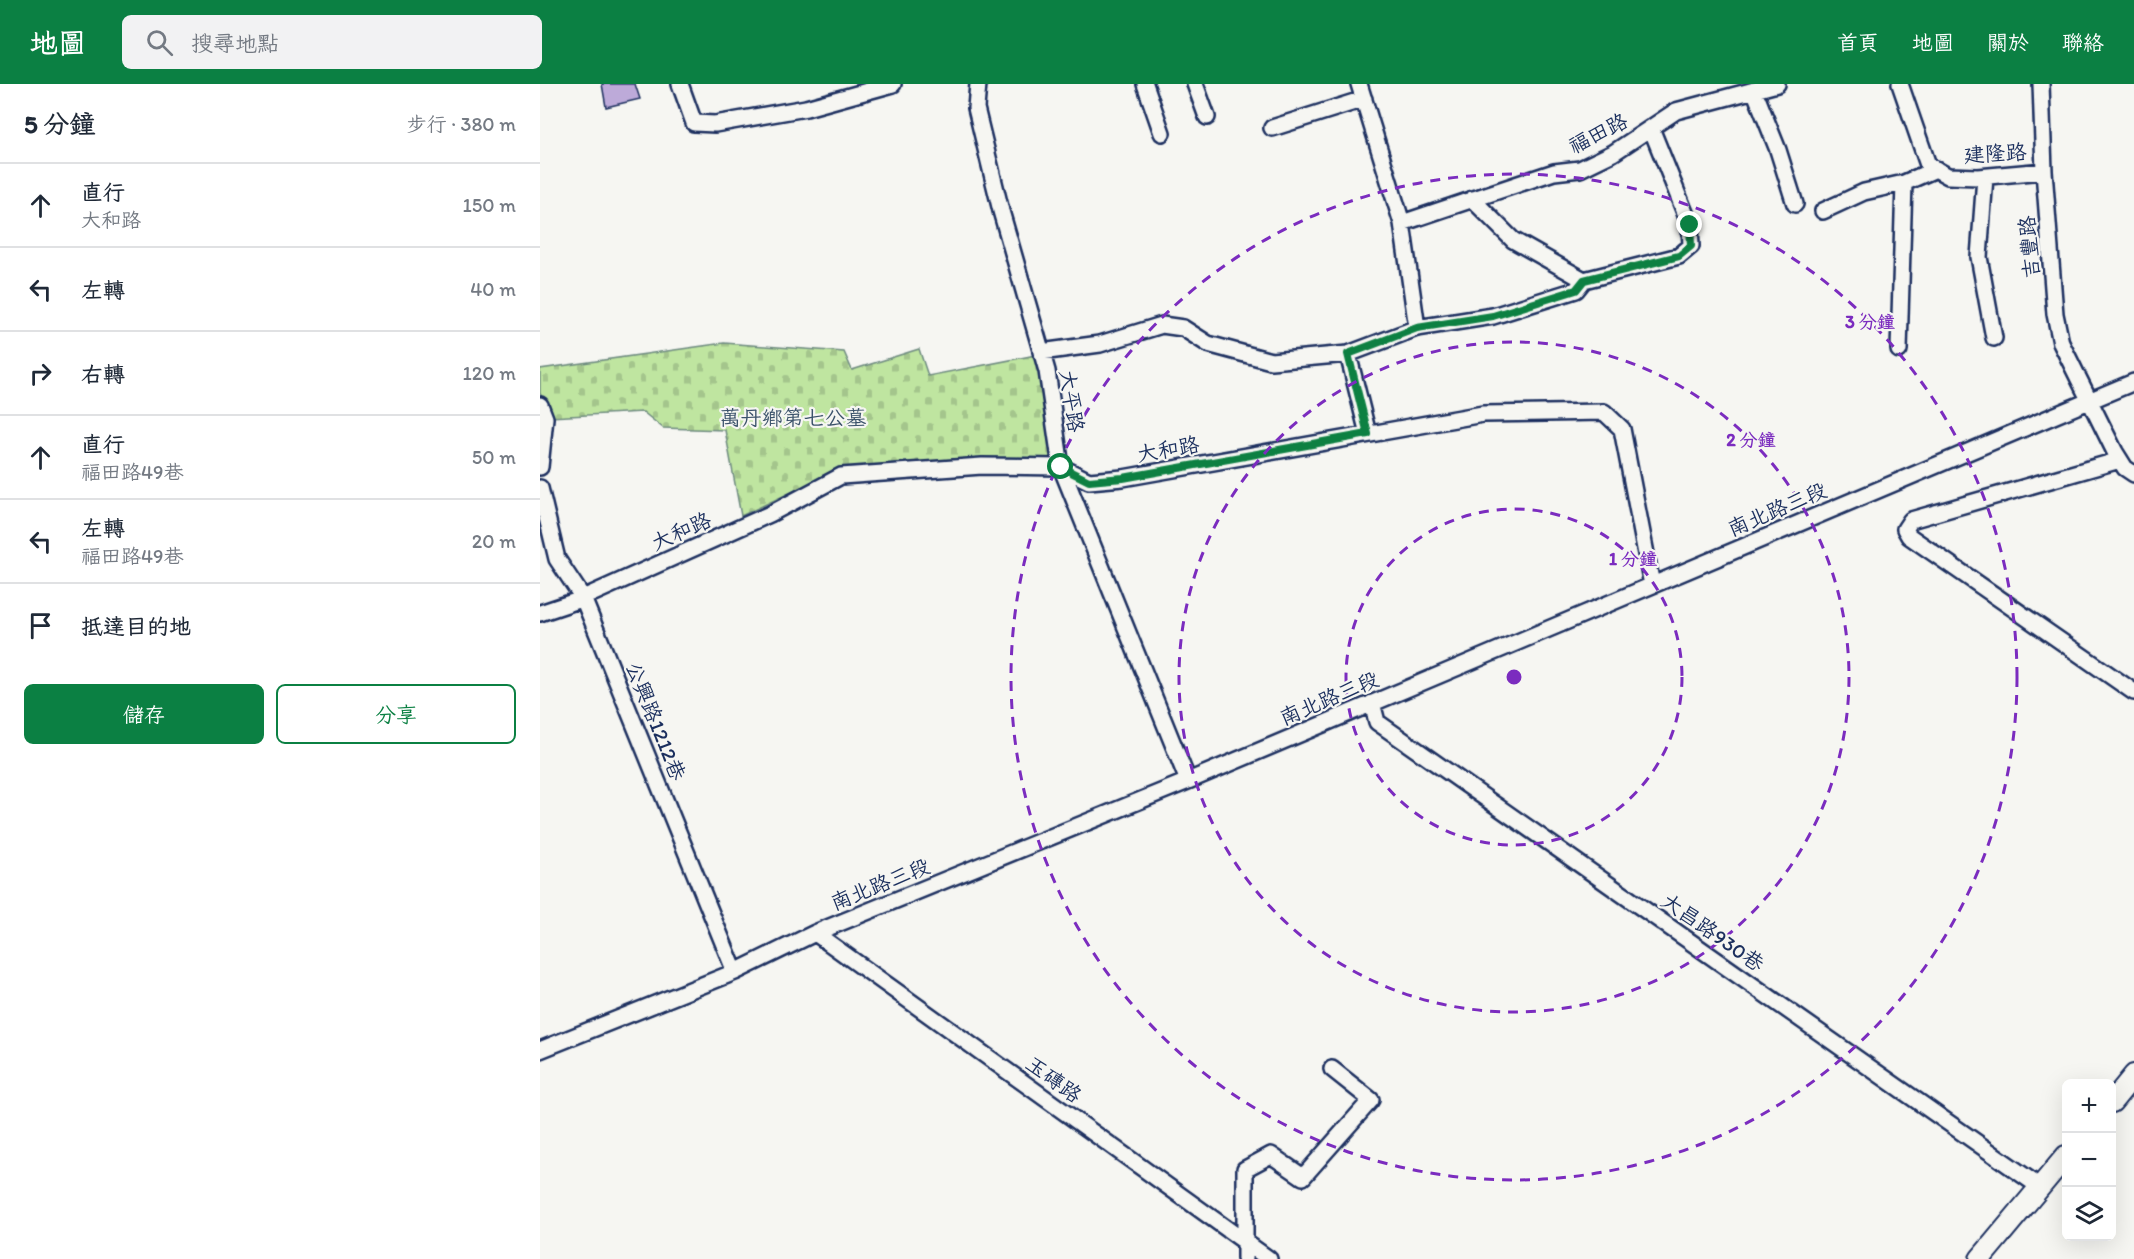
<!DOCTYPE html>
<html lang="zh-TW">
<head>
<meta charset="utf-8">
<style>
  :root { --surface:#fff; --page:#f2f2f3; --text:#1f2937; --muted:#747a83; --line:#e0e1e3; --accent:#0b8043 }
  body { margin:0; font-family:Itim,"LXGW WenKai TC",sans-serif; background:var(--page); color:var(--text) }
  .controls { position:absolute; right:18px; bottom:18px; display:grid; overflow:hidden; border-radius:9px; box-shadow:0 6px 24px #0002 }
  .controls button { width:54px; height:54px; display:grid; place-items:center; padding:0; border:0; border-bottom:2px solid var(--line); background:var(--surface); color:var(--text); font:30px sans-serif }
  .stop { position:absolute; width:18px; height:18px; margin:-14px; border:4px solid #0b8043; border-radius:50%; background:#fff }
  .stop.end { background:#0b8043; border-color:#fff; box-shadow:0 2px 6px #0008 }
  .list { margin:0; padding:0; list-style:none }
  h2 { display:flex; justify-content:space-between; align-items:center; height:78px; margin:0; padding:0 24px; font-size:26px }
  h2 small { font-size:20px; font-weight:400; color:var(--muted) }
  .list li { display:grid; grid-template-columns:39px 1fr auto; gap:18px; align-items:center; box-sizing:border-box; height:84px; padding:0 24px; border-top:2px solid var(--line) }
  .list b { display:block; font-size:22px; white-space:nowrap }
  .list p { margin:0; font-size:20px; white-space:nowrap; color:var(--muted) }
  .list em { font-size:20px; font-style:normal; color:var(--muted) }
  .actions { display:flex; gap:12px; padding:18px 24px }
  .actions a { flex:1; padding:14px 0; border:2px solid var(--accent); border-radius:9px; text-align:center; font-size:21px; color:var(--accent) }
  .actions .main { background:var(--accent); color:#fff }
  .icon { flex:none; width:33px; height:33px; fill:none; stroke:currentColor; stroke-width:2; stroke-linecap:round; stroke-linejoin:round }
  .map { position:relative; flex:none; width:1594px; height:1175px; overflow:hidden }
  header { display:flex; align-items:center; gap:36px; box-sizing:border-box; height:84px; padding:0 30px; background:var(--accent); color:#fff }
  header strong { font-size:28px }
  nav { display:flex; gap:33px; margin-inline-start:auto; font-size:21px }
  .search { width:420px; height:54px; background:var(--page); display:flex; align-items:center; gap:15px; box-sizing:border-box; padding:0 21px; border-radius:9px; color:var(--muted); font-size:22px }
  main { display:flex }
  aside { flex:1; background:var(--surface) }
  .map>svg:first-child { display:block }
  .cemetery { fill:url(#cemetery-stones); stroke:#6d8a7f; stroke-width:1.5 }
  .building { fill:#bdaad9; stroke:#1b2f5e; stroke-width:1.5 }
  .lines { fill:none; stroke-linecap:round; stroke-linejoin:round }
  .minor-casing { stroke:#1b2f5e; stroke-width:20 }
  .major-casing { stroke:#1b2f5e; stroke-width:24 }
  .minor { stroke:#f6f6f2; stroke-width:15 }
  .major { stroke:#f6f6f2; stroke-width:20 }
  .route { stroke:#0b8043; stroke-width:8 }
  .ring { fill:none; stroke:#7b2cbf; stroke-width:3; stroke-dasharray:10 8 }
  .labels { text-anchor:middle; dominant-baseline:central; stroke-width:4.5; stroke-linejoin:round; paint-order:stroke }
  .street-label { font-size:21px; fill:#1b2f5e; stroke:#f6f6f2 }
  .park-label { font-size:21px; fill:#3c536b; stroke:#f6f6f2 }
  .centre { fill:#7b2cbf; stroke:#f6f6f2; stroke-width:3 }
  .ring-label { font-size:18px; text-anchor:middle; font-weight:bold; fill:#7b2cbf; stroke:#f6f6f2; stroke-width:4.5; stroke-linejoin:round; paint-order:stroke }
</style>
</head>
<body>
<header>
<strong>地圖</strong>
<div class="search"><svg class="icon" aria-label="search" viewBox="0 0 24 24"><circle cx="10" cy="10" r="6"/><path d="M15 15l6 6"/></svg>搜尋地點</div>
<nav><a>首頁</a><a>地圖</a><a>關於</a><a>聯絡</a></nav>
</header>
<main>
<aside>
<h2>5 分鐘<small>步行 · 380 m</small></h2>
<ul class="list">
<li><svg class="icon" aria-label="ahead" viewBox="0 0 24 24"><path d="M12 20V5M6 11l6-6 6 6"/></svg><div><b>直行</b><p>大和路</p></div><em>150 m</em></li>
<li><svg class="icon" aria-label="left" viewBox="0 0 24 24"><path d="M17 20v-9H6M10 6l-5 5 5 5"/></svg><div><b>左轉</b></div><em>40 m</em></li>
<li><svg class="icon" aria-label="right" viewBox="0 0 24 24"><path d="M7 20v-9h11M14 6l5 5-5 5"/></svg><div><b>右轉</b></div><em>120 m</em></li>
<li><svg class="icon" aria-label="ahead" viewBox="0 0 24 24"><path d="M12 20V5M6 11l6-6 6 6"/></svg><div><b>直行</b><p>福田路49巷</p></div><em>50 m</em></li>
<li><svg class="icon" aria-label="left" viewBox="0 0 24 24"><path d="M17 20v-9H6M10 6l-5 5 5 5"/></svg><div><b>左轉</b><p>福田路49巷</p></div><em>20 m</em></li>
<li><svg class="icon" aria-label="arrive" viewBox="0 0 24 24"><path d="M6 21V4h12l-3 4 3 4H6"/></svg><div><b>抵達目的地</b></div></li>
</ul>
<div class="actions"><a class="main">儲存</a><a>分享</a></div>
</aside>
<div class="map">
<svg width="1594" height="1175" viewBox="0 0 1594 1175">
  <defs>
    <pattern id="cemetery-stones" width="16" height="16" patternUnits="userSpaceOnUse" patternTransform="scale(1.5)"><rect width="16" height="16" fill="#bfe5a0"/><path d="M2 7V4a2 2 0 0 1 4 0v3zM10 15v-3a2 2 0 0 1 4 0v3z" fill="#a4c58c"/></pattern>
  </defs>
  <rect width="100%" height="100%" fill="#f6f6f2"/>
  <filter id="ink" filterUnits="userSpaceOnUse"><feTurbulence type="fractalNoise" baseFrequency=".0167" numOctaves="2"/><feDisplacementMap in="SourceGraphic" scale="12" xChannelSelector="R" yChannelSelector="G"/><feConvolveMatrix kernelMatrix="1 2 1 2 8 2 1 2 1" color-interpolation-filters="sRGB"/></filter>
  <g filter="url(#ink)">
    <path class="cemetery" d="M184 259 304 268 312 286 379 265 388 292 496 271 512 377H397L300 385 201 432 185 346 123 344 103 328 10 333 0 309V285Z"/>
    <path class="building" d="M62 0H95L100 15 66 23Z"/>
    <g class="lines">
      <g class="minor-casing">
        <path id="minor" d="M140 0 154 39 175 40 266 24 353 0
          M438 0 436 24 461 127 507 287 521 383 648 697
          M605 0 622 49
          M655 0 667 33
          M819 0 862 139 877 244
          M1360 0 1388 81 1408 92 1438 93 1504 87
          M1501 0 1504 87 1515 230 1521 259 1575 368 1585 384 1594 390
          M1214 6 1238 66 1255 120
          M732 44 824 15
          M1445 93 1439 173 1454 254
          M932 115 973 156 1044 196 1139 172 1151 162 1150 141 1111 44
          M1283 127 1324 108 1364 99
          M862 139 1014 88 1040 85 1073 69 1136 27 1237 0
          M1359 266 1364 99 1396 85
          M501 268 560 260 622 241 643 244 668 260 731 277 808 270 877 244 953 232 1036 206 1044 196
          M808 270 828 350
          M0 321 5 334 0 383
          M1580 376 1371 436 1365 445 1369 452 1594 608
          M0 404 17 475 43 514 195 888
          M0 529 36 517 230 430 301 392 442 382 521 383 549 397 583 394 943 330 1064 328 1082 345 1112 501
          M832 619 837 638 1500 1103
          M275 849 729 1175
          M0 966 195 888 275 849 648 697 1594 298
          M705 1175V1085L731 1071 763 1093 831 1016 792 985"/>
      </g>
      <g class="major-casing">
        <path id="major" d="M1572 1018 1594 991
          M1440 1175 1526 1072"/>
      </g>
      <use href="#minor" class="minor"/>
      <use href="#major" class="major"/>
    </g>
  </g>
  <g class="lines" filter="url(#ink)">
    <path class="route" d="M521 383 549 397 583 394 828 350 808 270 877 244 953 232 1036 206 1044 196 1139 172 1151 162 1150 141"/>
  </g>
  <g class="ring">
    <circle cx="974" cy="593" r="168"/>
    <circle cx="974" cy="593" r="335"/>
    <circle cx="974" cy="593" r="503"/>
  </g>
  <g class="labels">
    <g class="street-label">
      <text transform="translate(1058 49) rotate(-27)">福田路</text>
      <text transform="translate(1455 69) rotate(-3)">建隆路</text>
      <text transform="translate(1489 163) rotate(-95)">吉豐路</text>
      <text transform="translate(532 317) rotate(81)">大平路</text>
      <text transform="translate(628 365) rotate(-10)">大和路</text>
      <text transform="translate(1237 425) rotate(-23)">南北路三段</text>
      <text transform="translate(141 447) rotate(-24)">大和路</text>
      <text transform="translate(789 614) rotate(-23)">南北路三段</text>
      <text transform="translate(116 637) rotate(68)">公興路1212巷</text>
      <text transform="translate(340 800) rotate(-22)">南北路三段</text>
      <text transform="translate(1173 848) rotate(35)">大昌路930巷</text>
      <text transform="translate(514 995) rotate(36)">玉磚路</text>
    </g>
    <g class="park-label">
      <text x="253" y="333">萬丹鄉第七公墓</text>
    </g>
  </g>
  <circle cx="974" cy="593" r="9" class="centre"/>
  <g class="ring-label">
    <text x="1330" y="244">3 分鐘</text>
    <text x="1211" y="362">2 分鐘</text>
    <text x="1093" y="481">1 分鐘</text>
  </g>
</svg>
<div class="controls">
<button>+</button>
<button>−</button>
<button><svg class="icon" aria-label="layers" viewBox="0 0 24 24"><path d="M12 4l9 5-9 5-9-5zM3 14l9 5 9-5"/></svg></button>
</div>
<div class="stop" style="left:521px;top:383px"></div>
<div class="stop end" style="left:1150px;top:141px"></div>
</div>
</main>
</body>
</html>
